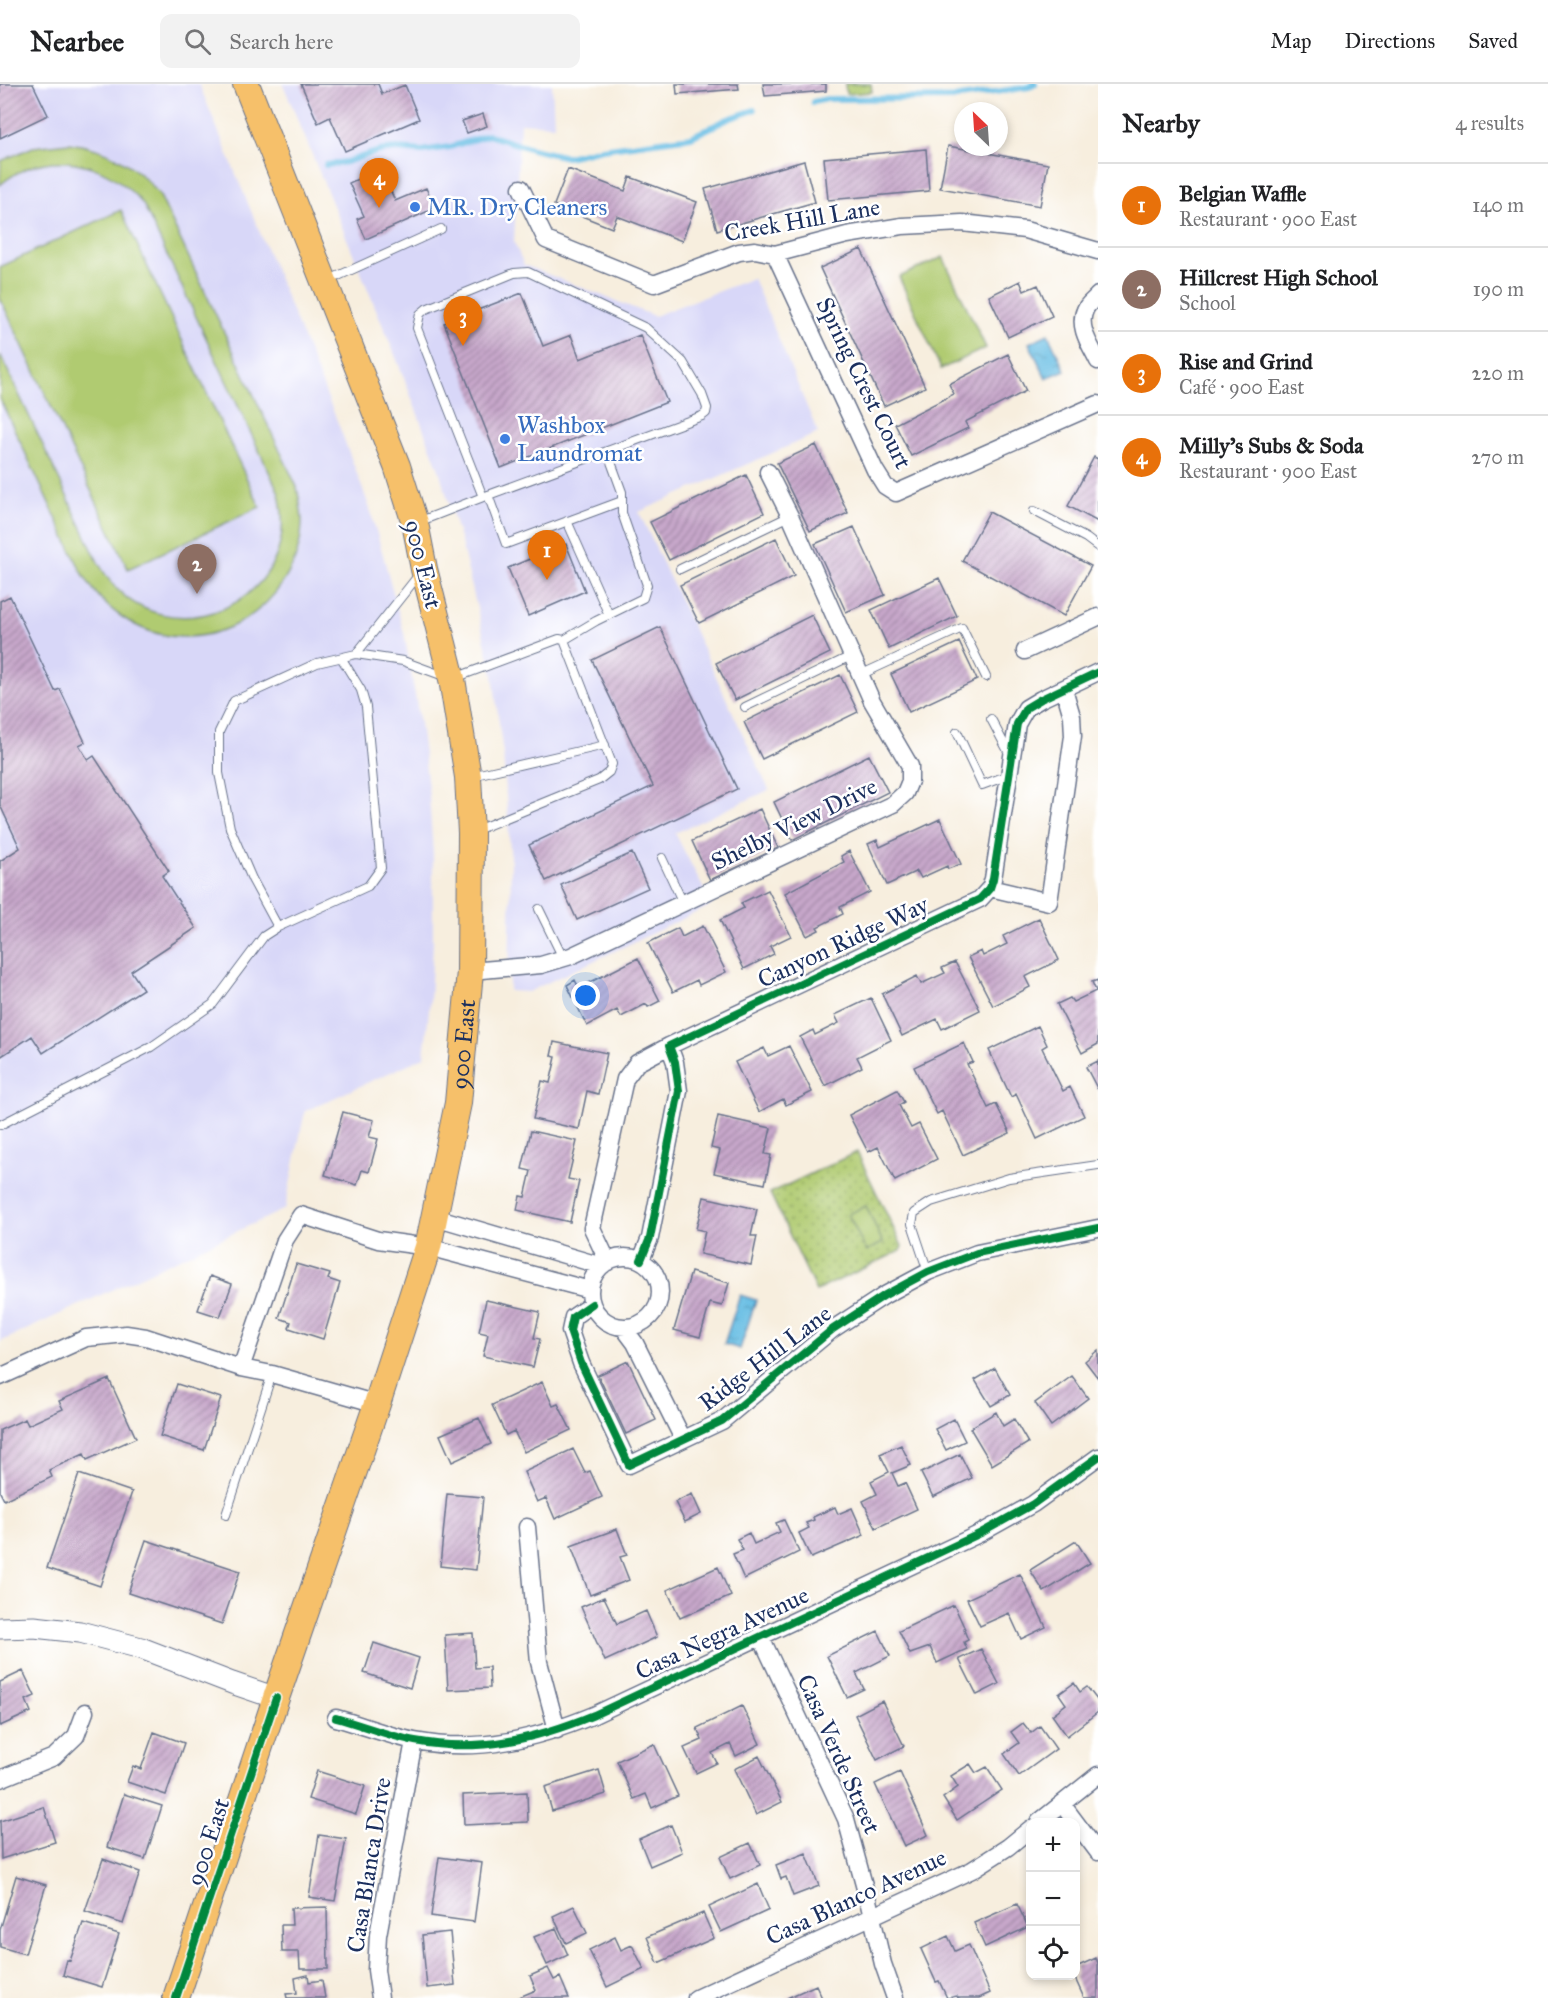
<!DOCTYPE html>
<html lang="en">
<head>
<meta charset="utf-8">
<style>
  :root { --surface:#fff; --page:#f2f2f2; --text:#202124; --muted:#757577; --line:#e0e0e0; --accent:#0b8043 }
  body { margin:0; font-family:"IM FELL Great Primer",serif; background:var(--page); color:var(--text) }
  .controls { position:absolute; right:18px; bottom:18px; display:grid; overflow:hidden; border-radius:12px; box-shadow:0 3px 9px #0003 }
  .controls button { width:54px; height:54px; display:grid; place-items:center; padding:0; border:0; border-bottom:2px solid var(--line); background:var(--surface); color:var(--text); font:30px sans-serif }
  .compass { position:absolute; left:954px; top:18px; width:54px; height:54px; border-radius:50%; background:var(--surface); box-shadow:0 3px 9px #0003; rotate:335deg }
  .you { position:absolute; left:586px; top:912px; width:21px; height:21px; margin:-15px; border:4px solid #fff; border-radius:50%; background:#1a73e8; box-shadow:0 0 0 9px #1a73e833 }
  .badge { display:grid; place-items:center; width:39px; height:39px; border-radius:50%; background:var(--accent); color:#fff; font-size:20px; font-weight:700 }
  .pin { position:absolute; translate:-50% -50px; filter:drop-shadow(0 2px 3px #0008) }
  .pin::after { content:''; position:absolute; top:32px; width:21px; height:18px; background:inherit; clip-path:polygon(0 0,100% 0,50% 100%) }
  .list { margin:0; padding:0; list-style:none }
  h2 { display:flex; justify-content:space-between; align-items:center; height:78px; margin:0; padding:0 24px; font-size:26px }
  h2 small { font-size:20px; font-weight:400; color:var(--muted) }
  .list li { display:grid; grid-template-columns:39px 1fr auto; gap:18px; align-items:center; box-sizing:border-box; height:84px; padding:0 24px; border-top:2px solid var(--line) }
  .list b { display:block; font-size:22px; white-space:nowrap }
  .list p { margin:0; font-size:20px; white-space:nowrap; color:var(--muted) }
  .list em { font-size:20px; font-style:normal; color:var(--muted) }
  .icon { flex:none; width:33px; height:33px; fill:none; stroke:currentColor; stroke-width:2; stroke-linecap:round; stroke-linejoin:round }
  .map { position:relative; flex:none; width:1098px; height:1914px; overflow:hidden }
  header { display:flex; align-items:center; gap:36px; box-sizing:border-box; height:84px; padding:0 30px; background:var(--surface); border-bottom:2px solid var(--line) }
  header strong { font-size:28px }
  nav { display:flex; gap:33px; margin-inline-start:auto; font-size:21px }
  .search { width:420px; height:54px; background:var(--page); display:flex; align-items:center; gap:15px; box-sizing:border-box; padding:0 21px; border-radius:12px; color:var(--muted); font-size:22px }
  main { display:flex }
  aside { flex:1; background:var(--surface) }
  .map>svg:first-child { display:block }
  .built { fill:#d8d7f8 }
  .grass { fill:url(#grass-dots); stroke:#667d68; stroke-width:1.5 }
  .pitch { fill:#b0cb71; stroke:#667d68; stroke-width:1.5 }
  .water { fill:url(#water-ripples); stroke:#4176a1; stroke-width:1.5 }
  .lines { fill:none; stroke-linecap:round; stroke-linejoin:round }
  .stream { stroke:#67bee4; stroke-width:6 }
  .building { fill:url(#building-hatch) }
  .service-casing { stroke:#68728b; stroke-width:10 }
  .minor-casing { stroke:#68728b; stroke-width:19 }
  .tertiary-casing { stroke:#68728b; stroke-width:23 }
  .primary-casing { stroke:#68728b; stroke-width:28 }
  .service { stroke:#fff; stroke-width:8 }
  .minor { stroke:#fff; stroke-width:16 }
  .tertiary { stroke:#fff; stroke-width:21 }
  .primary { stroke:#f6c06b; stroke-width:26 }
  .cycleway-casing { stroke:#fff; stroke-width:11 }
  .cycleway { stroke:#00873e; stroke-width:8 }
  .shop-dot { fill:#3f7fe0; stroke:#fff; stroke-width:2 }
  .labels { text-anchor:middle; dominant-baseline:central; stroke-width:5; stroke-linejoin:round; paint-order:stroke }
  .shop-label { font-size:24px; fill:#366cbe; stroke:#fff; text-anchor:start }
  .street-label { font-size:24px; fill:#1b2f5e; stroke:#fff }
</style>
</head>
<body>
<header>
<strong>Nearbee</strong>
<div class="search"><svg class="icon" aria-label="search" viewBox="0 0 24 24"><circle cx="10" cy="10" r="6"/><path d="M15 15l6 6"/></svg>Search here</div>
<nav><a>Map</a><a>Directions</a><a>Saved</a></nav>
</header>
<main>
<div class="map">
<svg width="1098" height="1914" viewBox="0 0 1098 1914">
  <defs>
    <pattern id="grass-dots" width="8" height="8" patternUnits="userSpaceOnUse" patternTransform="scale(1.5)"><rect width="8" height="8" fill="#b0cb71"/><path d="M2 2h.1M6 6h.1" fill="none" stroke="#8ea560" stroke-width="1.8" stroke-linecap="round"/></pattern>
    <pattern id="water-ripples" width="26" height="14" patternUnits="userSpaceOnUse" patternTransform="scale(1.5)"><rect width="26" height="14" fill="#67bee4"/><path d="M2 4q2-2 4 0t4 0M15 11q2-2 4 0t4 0" fill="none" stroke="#549bbc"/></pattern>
    <pattern id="building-hatch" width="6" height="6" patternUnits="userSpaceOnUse" patternTransform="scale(1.5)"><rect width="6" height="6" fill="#c7a7ca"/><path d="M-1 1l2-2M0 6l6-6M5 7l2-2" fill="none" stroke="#a188a7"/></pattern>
  </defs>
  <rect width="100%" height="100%" fill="#fff"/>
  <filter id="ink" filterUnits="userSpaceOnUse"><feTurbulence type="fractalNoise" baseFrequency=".0167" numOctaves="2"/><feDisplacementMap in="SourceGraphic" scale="12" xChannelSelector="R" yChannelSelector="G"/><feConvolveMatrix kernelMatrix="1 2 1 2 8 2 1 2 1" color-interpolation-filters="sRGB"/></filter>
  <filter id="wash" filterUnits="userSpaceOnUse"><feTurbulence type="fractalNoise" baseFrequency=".008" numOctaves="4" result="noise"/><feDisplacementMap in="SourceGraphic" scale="24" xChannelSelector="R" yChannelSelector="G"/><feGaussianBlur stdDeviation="1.35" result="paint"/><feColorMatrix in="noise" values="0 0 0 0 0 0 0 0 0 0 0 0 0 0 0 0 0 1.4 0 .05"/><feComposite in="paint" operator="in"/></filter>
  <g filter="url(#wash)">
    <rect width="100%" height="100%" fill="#f7eede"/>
    <path class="built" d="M0 0H199L338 339 369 422 383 471 404 549 420 639 429 711 433 769V860L430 917 424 973 305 1027 285 1125 0 1258Z
      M283 0H552L554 41 520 39 514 158 524 181 654 232 753 194 818 349 639 428 769 706 675 749 712 821 528 908 509 907 511 779 503 670 493 591 461 458 438 383 397 276Z"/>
    <path class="grass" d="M857 1068 902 1162 900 1167 816 1207 770 1109Z"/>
    <path class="pitch" d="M845 0H871L872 8 846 10Z
      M69 59C107 64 135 80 159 110L297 403C299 415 302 427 302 439 299 523 205 582 130 538 107 525 93 508 80 485L0 315V270L98 478C103 487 108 496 116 504 169 560 267 529 281 455 284 439 282 424 279 409L143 120C106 75 46 62 0 101L1 77 33 63Z
      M121 126 260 423 128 485 0 214V183Z
      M943 173 986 264 941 285 899 193Z
      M866 1122 883 1159 866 1167 848 1130Z"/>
    <path class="water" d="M1048 250 1065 286 1046 294 1029 259Z
      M740 1211 756 1216 740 1265 724 1260Z"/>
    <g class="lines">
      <path class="stream" d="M813 18 827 15 953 14 1029 3 1035 0
        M326 81 346 78 379 67 396 65 422 67 450 63 488 51 532 65 567 73 602 65 691 53 728 35 754 26"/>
    </g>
    <g id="blocks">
      <path class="building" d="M0 0H33L48 31 0 54Z
        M301 0H378L382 10 405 1 419 35 345 67 330 33 318 39Z
        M676 0H738L739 5 677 10Z
        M763 0H826V7L765 12Z
        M483 30 487 42 467 49 462 37Z
        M948 62 1048 80 1040 122 940 104Z
        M926 65 929 107 828 116 824 74Z
        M804 77 815 118 717 146 705 105Z
        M381 84 395 117 426 104 435 124 366 155 357 135 364 132 349 99Z
        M568 85 625 107 630 93 697 118 682 157 617 132 612 144 554 121Z
        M861 165 925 303 884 322 820 184Z
        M1020 197 1024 207 1038 201 1052 232 1008 253 989 212Z
        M522 209 543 262 571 251 580 275 640 251 667 318 501 384 444 239Z
        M1008 270 1026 307 965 338 968 344 911 372 895 340 954 310 949 300Z
        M816 361 848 429 810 447 777 379Z
        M1094 373 1098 375V438L1068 422Z
        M746 391 764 429 669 476 650 438Z
        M989 428 1091 482 1064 532 962 477Z
        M854 443 885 511 846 528 815 460Z
        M776 454 794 492 699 539 680 501Z
        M566 460 585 507 528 532 508 484Z
        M939 494 957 532 889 565 871 526Z
        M10 512 55 607 60 605 85 658 79 661 88 676 94 672 169 787 162 792 196 844 131 887 143 905 43 969 32 952 0 973V777L20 764 0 721V517Z
        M812 531 830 569 735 616 716 579Z
        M660 543 737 705 546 797 529 761 653 702 592 576Z
        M959 558 977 596 909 628 891 590Z
        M840 591 858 628 762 675 744 638Z
        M869 671 888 708 792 756 774 718Z
        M760 725 778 764 710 796 692 757Z
        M940 735 961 780 948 785 947 782 921 794 917 787 887 801 868 760 877 756 880 763Z
        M849 767 870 808 840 823 843 830 817 843 819 846 807 852 785 809 844 778 841 772Z
        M632 769 648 804 577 836 561 801Z
        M768 806 791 852 770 862 774 870 744 885 720 836 744 824 741 819Z
        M1039 834 1059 876 1025 893 1030 903 993 922 968 873 981 867 983 872 1007 860 1003 852Z
        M703 842 726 888 699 901 697 896 673 908 648 859 678 844 682 853Z
        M638 874 660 917 648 923 646 920 621 933 617 926 587 942 567 901 575 896 579 904Z
        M955 878 980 926 942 945 937 935 902 952 882 910 917 892 921 900 945 889 942 884Z
        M1098 896V960L1082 969 1057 920 1070 914 1073 918 1096 907 1092 898Z
        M871 914 891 956 857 973 862 983 825 1002 800 953 813 946 815 951 839 939 835 931Z
        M1038 942 1047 961 1042 964 1063 1007 1070 1003 1084 1032 1037 1055 1016 1010 1011 1013 989 966Z
        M554 958 607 969 598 1010 587 1007 579 1045 533 1035 542 997 550 999 556 973 551 972Z
        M964 959 973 978 967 980 988 1024 996 1020 1010 1049 963 1071 942 1027 937 1030 914 983Z
        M789 962 812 1008 786 1021 783 1015 759 1028 735 978 764 964 768 972Z
        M1098 977V1006L1086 983Z
        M897 1006 904 1018 899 1021 911 1044 919 1040 937 1075 895 1097 878 1063 868 1068 849 1031Z
        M343 1028 374 1036 369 1053 378 1055 369 1088 362 1086 357 1101 325 1091Z
        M718 1032 771 1044 765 1070 771 1071 765 1100 714 1089 720 1066 711 1064Z
        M531 1047 577 1057 568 1095 579 1097 570 1138 517 1126 520 1112 525 1113 531 1087 522 1085Z
        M704 1113 757 1125 751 1152H757L751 1181 700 1170 705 1147 696 1145Z
        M296 1180 330 1190 328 1195 340 1199 323 1255 289 1244 291 1238 279 1234Z
        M691 1188 729 1199 722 1222 710 1219 700 1253 674 1246Z
        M210 1192 232 1200 220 1233 198 1226Z
        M486 1216 540 1228 534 1254 540 1255 533 1283 483 1272 488 1250 479 1248Z
        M1098 1266V1294L1085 1277Z
        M628 1277 656 1336 626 1350 598 1291Z
        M995 1284 1010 1311 991 1322 975 1296Z
        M1072 1292 1088 1314 1051 1342 1035 1319Z
        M109 1295 136 1354 87 1376 84 1370 49 1386 52 1393 4 1416 0 1408V1346L25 1335 28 1341 63 1325 59 1317Z
        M542 1298 553 1322 558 1320 571 1346 524 1368 514 1347 506 1351 492 1321Z
        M177 1300 221 1314 204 1366 160 1352Z
        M996 1328 1003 1342 1014 1335 1028 1359 992 1381 970 1344Z
        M479 1334 491 1360 452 1378 440 1351Z
        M954 1335 965 1357 946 1366 935 1345Z
        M901 1361 911 1381 892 1389 898 1402 905 1399 917 1425 876 1444 863 1417 877 1410 871 1397 889 1388 880 1370Z
        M573 1365 585 1389 590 1387 602 1413 555 1435 546 1414 537 1418 524 1388Z
        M960 1370 972 1394 933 1413 921 1389Z
        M79 1390 132 1408 100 1502 47 1484Z
        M447 1410 483 1413 476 1486 440 1482Z
        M692 1410 701 1430 685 1438 675 1418Z
        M835 1423 838 1430 852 1424 864 1451 811 1474 799 1449 809 1444 806 1439 814 1436 813 1433Z
        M784 1436 799 1468 744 1495 733 1470 743 1466 737 1455 749 1449 754 1460 780 1448 776 1439Z
        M617 1445 627 1471 620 1473 629 1496 590 1511 571 1462Z
        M146 1456 240 1487 222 1540 128 1509Z
        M1076 1457 1090 1479 1044 1508 1030 1486Z
        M718 1483 731 1512 680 1534 667 1506Z
        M1020 1490 1046 1543 1021 1555 1009 1529 980 1542 967 1515Z
        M604 1513 617 1540 646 1527 657 1553 605 1577 581 1523Z
        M954 1521 965 1545 964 1546 968 1556 964 1558 967 1565 937 1579 930 1563 910 1570 899 1547Z
        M878 1547 890 1572 856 1589 864 1605 847 1613 827 1572Z
        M473 1549 475 1584 489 1583 490 1604 448 1606 445 1551Z
        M374 1559 419 1574 410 1604 364 1589Z
        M981 1565 999 1600 977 1611 959 1575Z
        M23 1587 35 1612 26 1616 31 1628 0 1642V1598Z
        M1074 1599 1080 1608 1087 1603 1098 1617V1628L1067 1652 1052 1631 1066 1620 1059 1610Z
        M882 1617 904 1662 877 1676 855 1631Z
        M742 1622 760 1660 736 1672 730 1660 712 1669 717 1679 696 1689 684 1664 702 1656 697 1644Z
        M1023 1639 1031 1649 1040 1642 1056 1665 1019 1692 1004 1670 1019 1659 1011 1648Z
        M154 1648 184 1659 166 1711 127 1698 133 1682 141 1685Z
        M654 1660 678 1712 652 1724 646 1710 634 1715 617 1677Z
        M759 1672 782 1718 756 1731 734 1685Z
        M970 1680 976 1689 987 1683 1002 1706 957 1736 943 1714 958 1703 951 1692Z
        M599 1686 606 1710 552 1727 545 1703Z
        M317 1687 365 1702 356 1730 308 1715Z
        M900 1688 928 1751 904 1762 875 1700Z
        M527 1708 528 1738 464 1741 463 1711Z
        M124 1710 162 1722 145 1775 107 1763Z
        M44 1723 55 1758 1 1775 0 1737Z
        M671 1741 682 1768 650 1782 639 1755Z
        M319 1751 346 1755 335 1817 309 1813Z
        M750 1759 760 1781 730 1795 720 1773Z
        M806 1769 819 1802 793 1812 786 1793 781 1795 776 1781Z
        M439 1773 482 1779 474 1838 431 1832Z
        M103 1775 140 1788 123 1840 85 1827Z
        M16 1792 46 1801 25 1870 0 1863V1846Z
        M758 1800 769 1826 721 1848 709 1823Z
        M1017 1820 1028 1843 985 1863 974 1839Z
        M574 1822 587 1849 566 1859 553 1832Z
        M327 1823 328 1885H300L299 1868H282L281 1841H292L291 1824Z
        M703 1829 714 1854 658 1879 647 1853Z
        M83 1839 119 1850 102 1903 63 1891 67 1876 70 1877Z
        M556 1844 568 1871 547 1881 534 1853Z
        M450 1848 455 1901 427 1904 422 1851Z
        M948 1852 955 1867 969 1861 990 1909 979 1914H958L957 1912 947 1914 939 1897 936 1898 921 1865Z
        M615 1853 621 1866 632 1861 644 1885 607 1903 589 1866Z
        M1096 1874 1098 1879V1914H1084L1074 1892H1076V1883Z
        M548 1884 554 1896 560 1893 569 1914H517L536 1906 530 1892Z
        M308 1891 309 1898 322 1896 325 1914H287L286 1910 297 1909 295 1894Z
        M816 1901 822 1914H787Z"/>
    </g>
  </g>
  <g filter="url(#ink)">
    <use href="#blocks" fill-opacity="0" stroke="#68728b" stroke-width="1.5"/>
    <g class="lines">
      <g class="service-casing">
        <path id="service" d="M327 197 441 145
          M488 411 506 460 622 417
          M1034 427 1086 454 1098 463
          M567 437 609 531
          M418 438 483 413 417 244 420 230 426 225 514 189 528 188 646 244 683 278 702 310 707 324 706 329 702 332 483 413
          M680 485 790 432
          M421 488 356 570 403 577 452 595 559 555 564 556 612 680 609 688 599 696 474 747
          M564 556 596 537 643 514 647 501 622 429V408L607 367
          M342 575 361 606 366 623 381 784 368 802 278 843 252 795 230 744 219 689V648L234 617 317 579 356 570
          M860 591 962 544 986 593
          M745 623 851 572
          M991 635 1010 671
          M957 648 982 701 1009 691
          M471 692 605 661
          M662 774 683 819
          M539 825 563 874
          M0 1041 151 963 213 920 264 852 278 843
          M928 1188 912 1140 914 1129 931 1118 1009 1094 1098 1081
          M226 1431 272 1290"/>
      </g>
      <g class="minor-casing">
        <path id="minor" d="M521 104 546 156 654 200 739 168 755 166 775 170 847 151 902 142 962 139 1025 146 1098 167
          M775 170 875 386 885 402 896 409 1098 320
          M1098 211C1094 216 1087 220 1085 226 1077 243 1091 262 1098 277
          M1025 567 1098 533
          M990 804 1049 818 1073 652 1072 632 1064 605
          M470 887 541 881 571 872 893 720 905 709 910 697V682L872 617 790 432 768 388
          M435 1133 602 1182
          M590 1208a35 35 0 1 1 70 0a35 35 0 1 1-70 0Z
          M641 1176 650 1154 679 1007 675 978 669 962 980 815 990 804 993 795 1017 640 1026 624 1041 615 1098 588
          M608 1178 592 1144 625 995 637 979 669 962
          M592 1220 573 1233 570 1247 581 1279 629 1381 722 1337 833 1245 885 1211 928 1188 977 1169 1098 1144
          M623 1243 635 1259 683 1355
          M241 1284 285 1156 301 1131 378 1156 428 1163 590 1206
          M0 1293 86 1254 126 1250 146 1253 241 1284 272 1290 377 1320
          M527 1443 539 1578 557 1646
          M760 1551 846 1735 867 1812 883 1880 895 1914
          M336 1634C362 1641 389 1652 415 1657 479 1669 536 1655 594 1631L981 1449 1033 1420 1098 1373
          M0 1695 54 1673 76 1652 85 1628
          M1062 1720 1098 1768
          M1039 1738 1098 1691
          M380 1914 376 1886 378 1851 414 1657
          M696 1914 972 1786 1008 1763 1030 1745"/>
      </g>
      <g class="tertiary-casing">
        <path id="tertiary" d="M0 1544 34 1543 80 1548 141 1564 232 1599 276 1614"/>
      </g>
      <g class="primary-casing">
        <g id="primary">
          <path id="s1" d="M176 1914 276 1614 377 1320 428 1163 458 1019 470 887 471 749 468 693 452 595 424 485 415 439 397 382 246 0"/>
        </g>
      </g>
      <use href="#service" class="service"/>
      <use href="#minor" class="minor"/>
      <use href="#tertiary" class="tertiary"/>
      <use href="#primary" class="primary"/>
      <g class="cycleway-casing">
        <path id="cycleway" d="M641 1176 650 1154 679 1007 675 978 669 962 980 815 990 804 993 795 1017 640 1026 624 1041 615 1098 588
          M592 1220 573 1233 570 1247 581 1279 629 1381 722 1337 833 1245 885 1211 928 1188 977 1169 1098 1144
          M336 1634C362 1641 389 1652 415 1657 479 1669 536 1655 594 1631L981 1449 1033 1420 1098 1373
          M176 1914 276 1614"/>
      </g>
      <use href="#cycleway" class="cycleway"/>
    </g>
  </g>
  <g class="shop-dot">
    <circle cx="415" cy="123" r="6"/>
    <circle cx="505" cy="355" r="6"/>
  </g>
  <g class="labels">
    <g class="shop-label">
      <text x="427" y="123">MR. Dry Cleaners</text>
      <text x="517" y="341">Washbox<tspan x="517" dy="28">Laundromat</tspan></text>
    </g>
    <g class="street-label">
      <text transform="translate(802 136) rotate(-10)">Creek Hill Lane</text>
      <text transform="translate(864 299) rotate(64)">Spring Crest Court</text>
      <text transform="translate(423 480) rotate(76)">900 East</text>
      <text transform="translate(794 740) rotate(-26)">Shelby View Drive</text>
      <text transform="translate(843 858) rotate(-25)">Canyon Ridge Way</text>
      <text stroke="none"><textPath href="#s1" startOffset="998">900 East</textPath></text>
      <text transform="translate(765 1274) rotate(-37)">Ridge Hill Lane</text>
      <text transform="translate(722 1549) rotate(-25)">Casa Negra Avenue</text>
      <text transform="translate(839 1670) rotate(66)">Casa Verde Street</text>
      <text transform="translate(208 1758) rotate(-72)">900 East</text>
      <text transform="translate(369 1781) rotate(-81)">Casa Blanca Drive</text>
      <text transform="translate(856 1813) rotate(-25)">Casa Blanco Avenue</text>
    </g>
  </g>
</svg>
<div class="controls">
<button>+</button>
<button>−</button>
<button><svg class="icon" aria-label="locate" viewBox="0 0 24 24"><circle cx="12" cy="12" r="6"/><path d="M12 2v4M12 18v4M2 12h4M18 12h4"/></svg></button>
</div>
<svg class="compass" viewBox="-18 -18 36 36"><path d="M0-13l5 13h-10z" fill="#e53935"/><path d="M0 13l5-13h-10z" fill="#757577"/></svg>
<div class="you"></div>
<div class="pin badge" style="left:547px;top:496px;background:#e8710a">1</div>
<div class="pin badge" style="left:197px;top:510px;background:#8d6e63">2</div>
<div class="pin badge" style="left:463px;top:262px;background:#e8710a">3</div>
<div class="pin badge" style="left:379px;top:124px;background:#e8710a">4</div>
</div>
<aside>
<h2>Nearby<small>4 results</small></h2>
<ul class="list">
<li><span class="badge" style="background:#e8710a">1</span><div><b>Belgian Waffle</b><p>Restaurant · 900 East</p></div><em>140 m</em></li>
<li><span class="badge" style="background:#8d6e63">2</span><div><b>Hillcrest High School</b><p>School</p></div><em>190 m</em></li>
<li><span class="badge" style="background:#e8710a">3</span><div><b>Rise and Grind</b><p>Café · 900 East</p></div><em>220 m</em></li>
<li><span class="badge" style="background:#e8710a">4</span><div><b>Milly's Subs &amp; Soda</b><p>Restaurant · 900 East</p></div><em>270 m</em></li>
</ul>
</aside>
</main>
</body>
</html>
